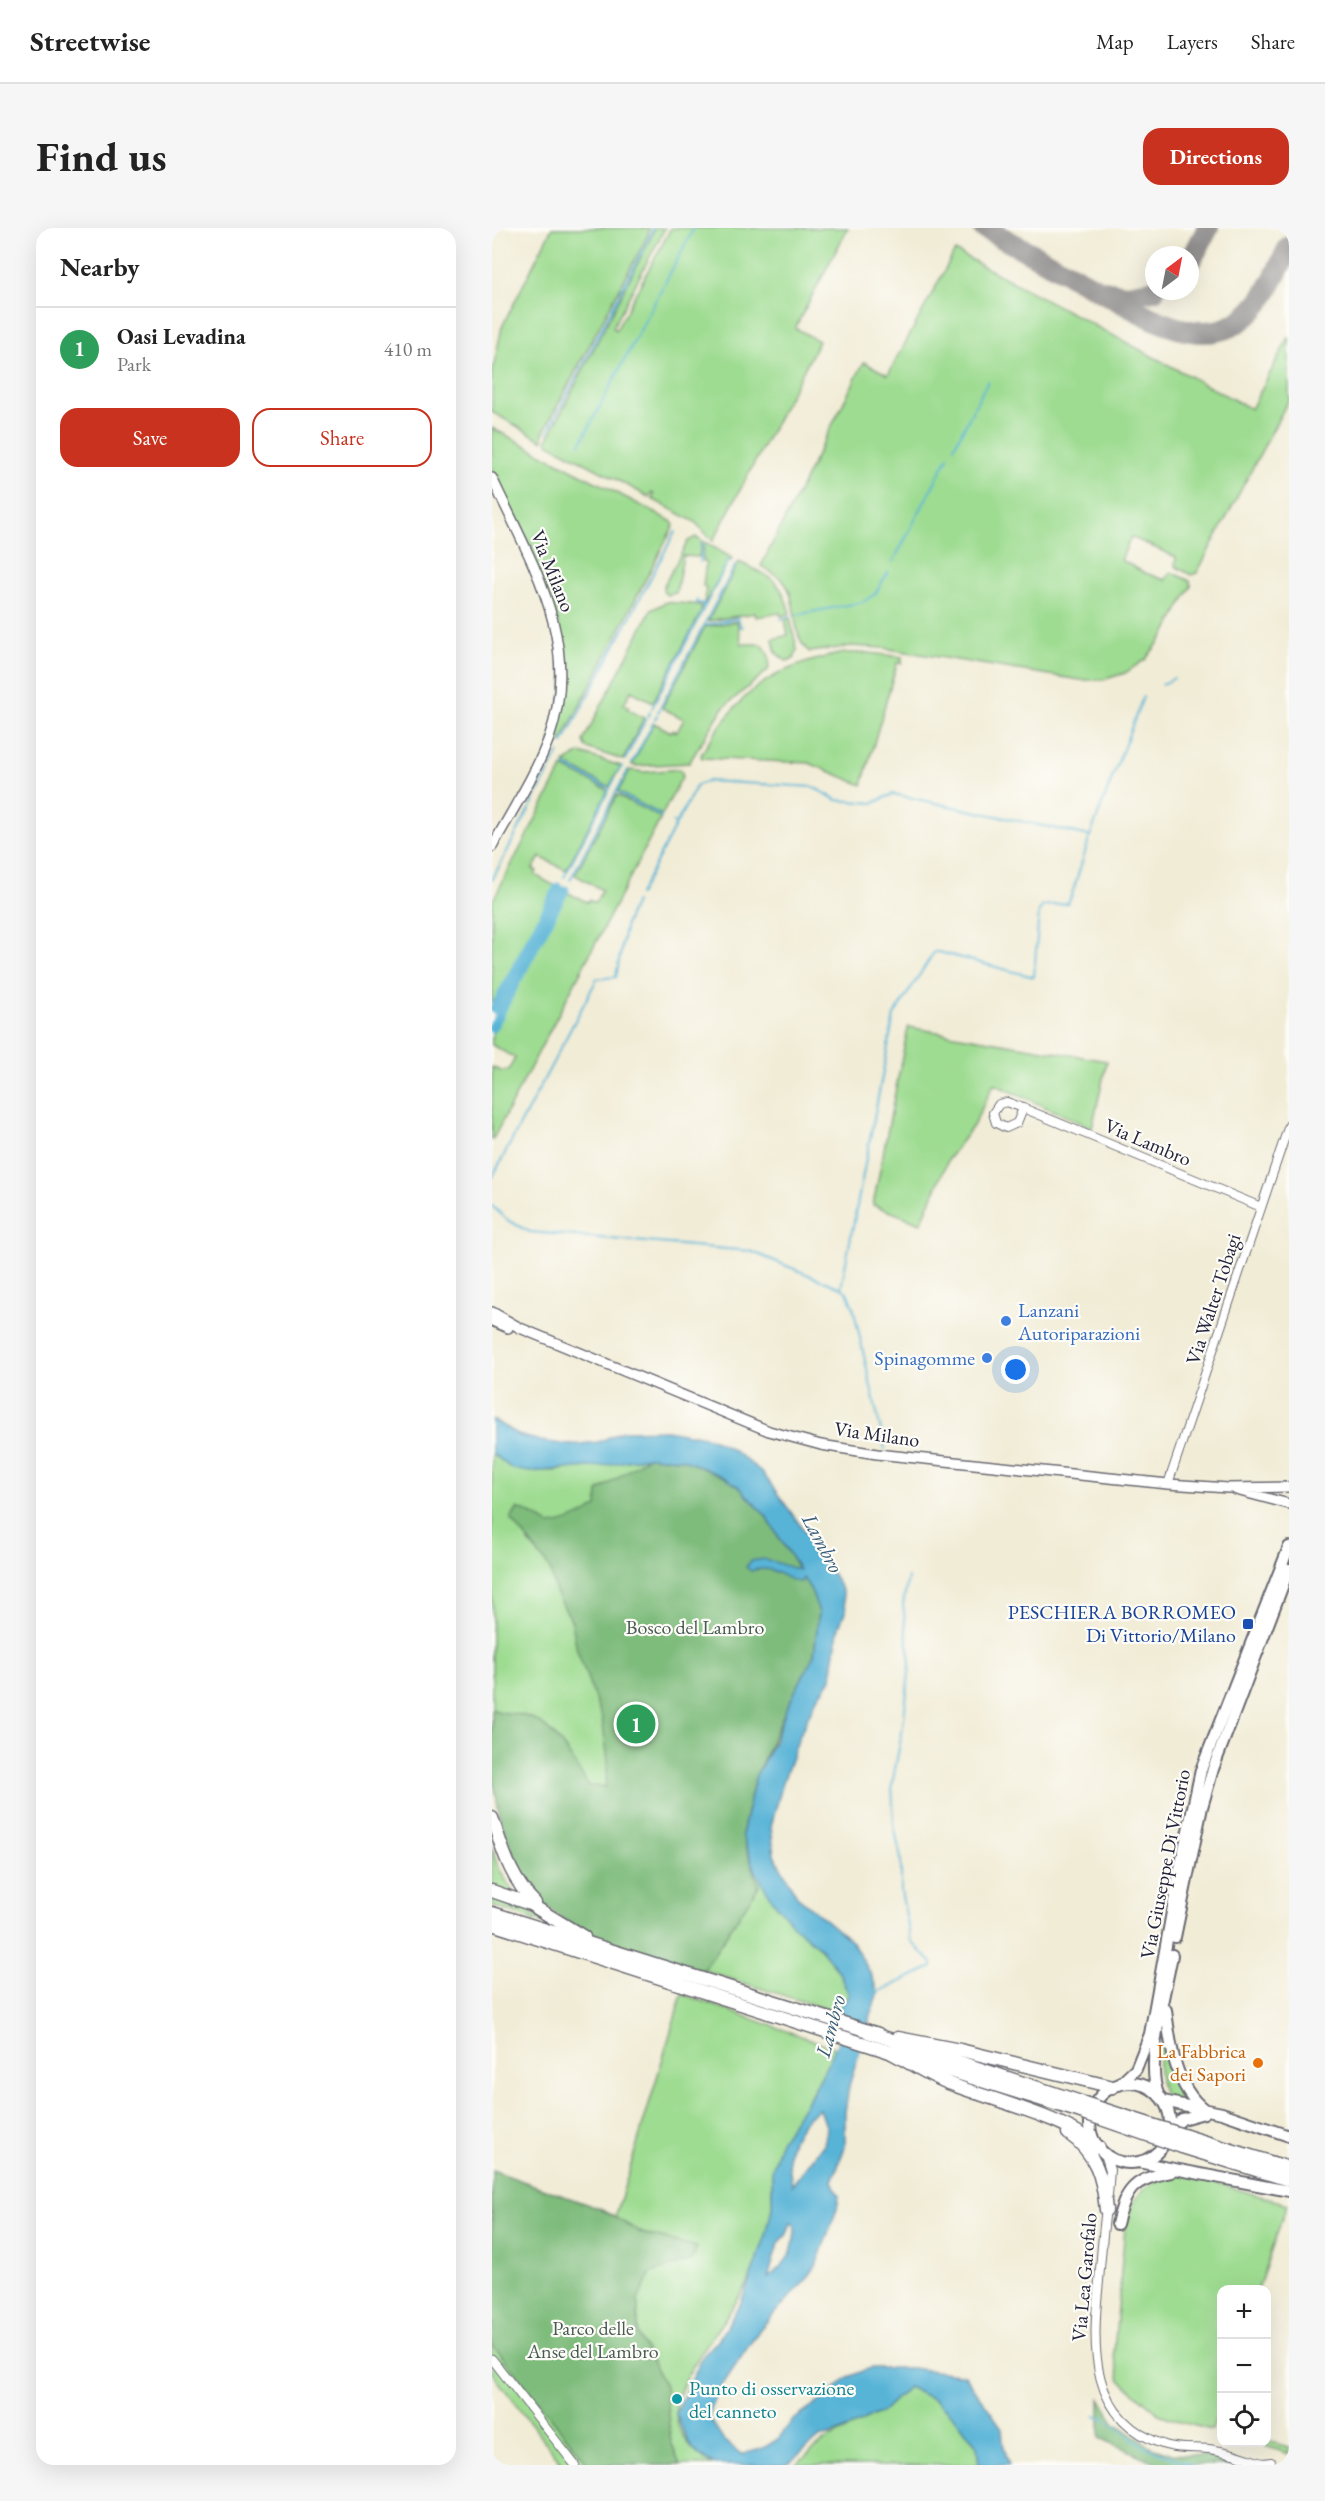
<!DOCTYPE html>
<html lang="en">
<head>
<meta charset="utf-8">
<style>
  :root { --surface:#fff; --page:#f6f6f6; --text:#222; --muted:#767676; --line:#e0e0e0; --accent:#c8321e }
  body { margin:0; font-family:"EB Garamond",serif; background:var(--page); color:var(--text) }
  .controls { position:absolute; right:18px; bottom:18px; display:grid; overflow:hidden; border-radius:12px; box-shadow:0 6px 24px #0002 }
  .controls button { width:54px; height:54px; display:grid; place-items:center; padding:0; border:0; border-bottom:2px solid var(--line); background:var(--surface); color:var(--text); font:30px sans-serif }
  .compass { position:absolute; left:653px; top:18px; width:54px; height:54px; border-radius:50%; background:var(--surface); box-shadow:0 6px 24px #0002; rotate:32deg }
  .you { position:absolute; left:524px; top:1142px; width:21px; height:21px; margin:-15px; border:4px solid #fff; border-radius:50%; background:#1a73e8; box-shadow:0 0 0 9px #1a73e833 }
  .badge { display:grid; place-items:center; width:39px; height:39px; border-radius:50%; background:var(--accent); color:#fff; font-size:20px; font-weight:700 }
  .pin { position:absolute; translate:-50% -50%; border:3px solid #fff; box-shadow:0 2px 6px #0006 }
  .list { margin:0; padding:0; list-style:none }
  h2 { display:flex; justify-content:space-between; align-items:center; height:78px; margin:0; padding:0 24px; font-size:26px }
  h2 small { font-size:20px; font-weight:400; color:var(--muted) }
  .list li { display:grid; grid-template-columns:39px 1fr auto; gap:18px; align-items:center; box-sizing:border-box; height:84px; padding:0 24px; border-top:2px solid var(--line) }
  .list b { display:block; font-size:22px; white-space:nowrap }
  .list p { margin:0; font-size:20px; white-space:nowrap; color:var(--muted) }
  .list em { font-size:20px; font-style:normal; color:var(--muted) }
  .actions { display:flex; gap:12px; padding:18px 24px }
  .actions a { flex:1; padding:14px 0; border:2px solid var(--accent); border-radius:18px; text-align:center; font-size:21px; color:var(--accent) }
  .actions .main { background:var(--accent); color:#fff }
  .icon { flex:none; width:33px; height:33px; fill:none; stroke:currentColor; stroke-width:2; stroke-linecap:round; stroke-linejoin:round }
  .map { position:relative; flex:none; width:797px; height:2237px; overflow:hidden; border-radius:18px }
  header { display:flex; align-items:center; gap:36px; box-sizing:border-box; height:84px; padding:0 30px; background:var(--surface); border-bottom:2px solid var(--line) }
  header strong { font-size:28px }
  nav { display:flex; gap:33px; margin-inline-start:auto; font-size:21px }
  .intro { display:flex; align-items:center; justify-content:space-between; box-sizing:border-box; height:144px; padding:0 36px }
  h1 { margin:0; font-size:42px }
  .button { padding:15px 27px; border-radius:18px; background:var(--accent); color:#fff; font-size:21px; font-weight:700 }
  main { display:flex; gap:36px; padding:0 36px }
  aside { flex:1; background:var(--surface); border-radius:18px; box-shadow:0 6px 24px #0002 }
  .map>svg:first-child { display:block }
  .green { fill:#9edc91; stroke:#607f66; stroke-width:1.5 }
  .forest { fill:#7ebc7b; stroke:#506f5b; stroke-width:1.5 }
  .water { fill:#59b4d7; stroke:#3e6b89; stroke-width:1.5; fill-rule:evenodd }
  .lines { fill:none; stroke-linecap:round; stroke-linejoin:round }
  .stream { stroke:#59b4d7; stroke-width:2 }
  .canal { stroke:#59b4d7; stroke-width:9 }
  .taxiway { stroke:#8a8788; stroke-width:22 }
  .minor-casing { stroke:#6a6971; stroke-width:10 }
  .tertiary-casing { stroke:#6a6971; stroke-width:12 }
  .secondary-casing { stroke:#6a6971; stroke-width:14 }
  .primary-casing { stroke:#6a6971; stroke-width:15 }
  .trunk-casing { stroke:#6a6971; stroke-width:15 }
  .minor { stroke:#fff; stroke-width:8 }
  .tertiary { stroke:#fff; stroke-width:9 }
  .secondary { stroke:#fff; stroke-width:10 }
  .primary { stroke:#fff; stroke-width:12 }
  .trunk { stroke:#fff; stroke-width:12 }
  .trunk-bridge-casing { stroke:#6a6971; stroke-width:15; stroke-linecap:butt }
  .trunk-bridge { stroke:#fff; stroke-width:12 }
  .shop-dot { fill:#3f7fe0; stroke:#fdfcf7; stroke-width:2 }
  .transit-dot { fill:#1a4fb4; stroke:#fdfcf7; stroke-width:2 }
  .food-dot { fill:#e8710a; stroke:#fdfcf7; stroke-width:2 }
  .culture-dot { fill:#0f9aa8; stroke:#fdfcf7; stroke-width:2 }
  .labels { text-anchor:middle; dominant-baseline:central; stroke-width:4.5; stroke-linejoin:round; paint-order:stroke }
  .street-label { font-size:20px; fill:#22223b; stroke:#fdfcf7 }
  .shop-label { font-size:20px; fill:#366cbe; stroke:#fdfcf7; text-anchor:start }
  .transit-label { font-size:20px; fill:#164399; stroke:#fdfcf7; text-anchor:end }
  .park-label { font-size:20px; fill:#475a55; stroke:#fdfcf7 }
  .food-label { font-size:20px; fill:#c56008; stroke:#fdfcf7; text-anchor:end }
  .culture-label { font-size:20px; fill:#0d838f; stroke:#fdfcf7; text-anchor:start }
  .water-label { font-size:21px; font-style:italic; fill:#385c79; stroke:#fdfcf7 }
</style>
</head>
<body>
<header>
<strong>Streetwise</strong>
<nav><a>Map</a><a>Layers</a><a>Share</a></nav>
</header>
<div class="intro"><h1>Find us</h1><a class="button">Directions</a></div>
<main>
<aside>
<h2>Nearby<small></small></h2>
<ul class="list">
<li><span class="badge" style="background:#2e9e5b">1</span><div><b>Oasi Levadina</b><p>Park</p></div><em>410 m</em></li>
</ul>
<div class="actions"><a class="main">Save</a><a>Share</a></div>
</aside>
<div class="map">
<svg width="797" height="2237" viewBox="0 0 797 2237">
  <rect width="100%" height="100%" fill="#fdfcf7"/>
  <filter id="ink" filterUnits="userSpaceOnUse"><feTurbulence type="fractalNoise" baseFrequency=".0167" numOctaves="2"/><feDisplacementMap in="SourceGraphic" scale="12" xChannelSelector="R" yChannelSelector="G"/><feConvolveMatrix kernelMatrix="1 2 1 2 8 2 1 2 1" color-interpolation-filters="sRGB"/></filter>
  <filter id="wash" filterUnits="userSpaceOnUse"><feTurbulence type="fractalNoise" baseFrequency=".008" numOctaves="4" result="noise"/><feDisplacementMap in="SourceGraphic" scale="24" xChannelSelector="R" yChannelSelector="G"/><feGaussianBlur stdDeviation="1.35" result="paint"/><feColorMatrix in="noise" values="0 0 0 0 0 0 0 0 0 0 0 0 0 0 0 0 0 1.4 0 .05"/><feComposite in="paint" operator="in"/></filter>
  <g filter="url(#wash)">
    <rect width="100%" height="100%" fill="#f1ecd6"/>
    <path class="green" d="M60 0H157L156 7 51 205V213L0 184V146L10 99Z
      M162 0H173L121 99 124 102 179 0H356L303 100 327 113 221 313 203 294 160 271 162 266 160 265 157 269 57 216 55 212 160 7Z
      M463 23 759 181 797 109V171L705 345 699 347 683 338 684 329 639 309 629 332 653 345 673 352 679 344 698 353 699 358 673 406 654 431 633 445 611 452H588L391 420 360 418 318 424C298 412 307 372 292 354 287 347 276 343 269 338L372 134 396 147Z
      M0 200 179 293 182 297 69 514 62 517 58 513C74 466 76 427 61 378L0 242Z
      M204 309 240 330 239 333 237 332 212 377 214 359 211 358 214 334 211 333 212 315H209L207 329 191 328 184 365 176 367 172 365 171 359 196 313Z
      M247 334C279 350 289 349 298 386L289 388 288 385 264 389 263 385 216 393Z
      M174 374 209 377V384L161 474 139 463 132 476 137 478 135 481 152 490 131 532 94 520 91 513 93 509 159 382Z
      M298 390 305 422 302 431 294 433 284 425 281 411 296 407 293 391Z
      M245 393 250 416H269C277 423 279 432 276 442L231 480 197 535 144 538 140 537 162 495 179 504 181 502 185 504 192 491 170 480 213 399Z
      M353 425H377L410 429V435H405L370 557 317 535 210 530 209 527C246 464 280 438 353 425Z
      M88 525 129 538 117 559 72 535Z
      M71 539 116 562 74 642 48 629 41 641 45 643 43 647 65 659 0 783V674Z
      M188 541 191 547 170 587 126 564 138 542 152 544Z
      M125 567 169 590 0 913V839L11 844 13 842 16 843 23 830 0 817V805L74 664 95 674 97 672 103 675 110 662 83 647Z
      M416 799 615 833 600 900 502 856 481 898 457 930 429 995 381 977Z
      M0 1225 20 1241 61 1243 156 1229 322 1427 294 1481 257 1568 304 1700 330 1722 346 1743 357 1767 344 1784 118 1713 9 1594 0 1545Z
      M0 1619 6 1639 24 1669 0 1660Z
      M0 1667 27 1677 56 1694 52 1695 0 1678Z
      M190 1766 343 1820C326 1862 295 1899 281 1942 278 1953 281 1967 280 1978 277 2008 263 2042 248 2068 231 2096 185 2150 184 2182 183 2206 202 2225 220 2237H71L0 2145V1966L117 2010Z
      M670 1807 681 1854 694 1875 672 1867C664 1847 667 1827 670 1807Z
      M694 1946 795 1976 766 2061 730 2062 729 2173 720 2202 692 2195 667 2186 628 2152 622 2125 634 1988C647 1959 662 1949 694 1946Z
      M416 2159 445 2173 467 2194 485 2218 487 2237H304L332 2213 391 2183Z
      M775 2213 797 2219V2226L765 2215 774 2214Z"/>
    <path class="forest" d="M156 1229 190 1231 232 1249 247 1259 274 1288 319 1362 327 1384 322 1427 294 1481 263 1550 250 1606 267 1658 211 1743 118 1713 72 1692 38 1665 9 1594 0 1545V1481C12 1487 25 1484 37 1489 65 1501 82 1534 97 1558L113 1559 116 1533 110 1490 85 1422 80 1394 64 1364 57 1339 19 1291 26 1280 51 1292 57 1297C75 1296 90 1288 105 1278L106 1263Z
      M0 1942 108 1981 150 2005 205 2019 200 2032 159 2045 146 2072V2107L173 2158 179 2214 188 2237H97L0 2116Z
      M608 2170 622 2194 659 2219 680 2226 728 2229 763 2237H669L608 2210Z"/>
    <path class="water" d="M0 1191 26 1207 49 1213 78 1217 107 1214 130 1203 175 1202 218 1210 239 1221 270 1244 329 1326 350 1362 354 1381 346 1402 339 1451 324 1473 309 1504 292 1551 279 1598 282 1627 305 1668 360 1714 378 1744 386 1764 357 1858 353 1884V1919L340 1953 347 1968 345 1981 324 2038 314 2052 268 2101 223 2168 217 2189 231 2211 249 2226 270 2221 286 2211 300 2193 327 2174 356 2149 378 2140H420L473 2147 510 2200 511 2215 517 2237H487L485 2218 467 2194 445 2173 416 2159 391 2183 348 2204 329 2209 294 2237H224C199 2228 192 2208 184 2185L211 2128 226 2112 249 2075 274 2007 280 1980V1943L288 1913 320 1866 339 1829 350 1804 344 1784 357 1767 346 1743 330 1722 304 1700 280 1672 265 1646 250 1607 263 1550 283 1512 294 1481 322 1427 327 1384 319 1362 311 1350 309 1354C290 1353 284 1335 259 1343L254 1339 259 1333 273 1331 307 1342 274 1288 247 1259 232 1249 190 1231 156 1229 108 1238 38 1244 20 1241 0 1225ZM328 1881 335 1901 332 1916 300 1957C299 1949 297 1941 297 1933 296 1913 311 1890 328 1881ZM299 1994 303 1998C303 2025 296 2033 276 2050L286 2016 295 2006Z"/>
    <g class="lines">
      <path class="stream" d="M55 205 158 8 160 0
        M88 216 202 0
        M462 219 496 153
        M208 334 211 315
        M401 334 456 229
        M205 372V375H211V381
        M304 387 371 374 383 366 396 344
        M289 391 298 389
        M214 397 246 390 249 399H251
        M670 457 682 450
        M160 480 237 332
        M166 484 244 336
        M156 488 158 484
        M163 491 165 487
        M71 515 183 304
        M133 532 154 491
        M140 535 161 495
        M73 538 114 559
        M125 546 130 538
        M132 550 136 542
        M128 566 169 588
        M184 596 205 557 216 553 321 559 345 572 381 575 401 566 598 608
        M72 649 123 550
        M0 652 67 524
        M78 652 130 553
        M147 667 184 596 180 594
        M0 950 105 751 124 749 134 695 143 674
        M0 978 17 993 38 1004 258 1023 349 1060 355 1064 361 1079 393 1221
        M349 1060 402 787 442 724H447L542 749 547 683 551 678 576 675 580 666 598 608 651 469
        M386 1764 440 1739V1735L419 1713 409 1663V1631L402 1597 400 1557 411 1499 418 1436 411 1376 416 1350
        M603 2187 614 2191 651 2218 701 2237"/>
      <path class="canal" d="M55 680 66 659
        M61 684 73 662
        M37 714 53 684
        M43 718 60 687
        M20 747 36 717
        M26 751 42 721
        M2 781 18 751
        M8 785 24 755
        M0 800 7 788"/>
      <path class="taxiway" d="M492 0 607 62 635 67 662 62
        M698 34 716 0
        M607 62C656 88 719 134 766 76 779 60 787 38 797 19"/>
    </g>
  </g>
  <g filter="url(#ink)">
    <g class="lines">
      <g class="minor-casing">
        <path id="minor" d="M515 874 531 880 525 895 514 900 504 895 501 885 507 876Z
          M531 880 769 979
          M676 1256 797 897
          M613 1926 618 1942 616 1968
          M614 1980C611 2004 609 2028 607 2053 600 2119 596 2192 673 2217 690 2222 706 2219 723 2222 739 2224 755 2231 771 2235L779 2234
          M0 2131 83 2237"/>
      </g>
      <g class="tertiary-casing">
        <path id="tertiary" d="M0 250C39 334 91 414 57 510 43 548 19 584 0 619
          M0 1084 28 1100 277 1203 329 1217 385 1226 676 1256 736 1260 797 1259
          M0 1093 16 1100
          M744 1262 797 1276"/>
      </g>
      <g class="secondary-casing">
        <path id="secondary" d="M683 1709 710 1579 721 1541 797 1341
          M674 1782C678 1816 683 1860 713 1882
          M598 1895a40 40 0 1 1 80 0a40 40 0 1 1-80 0Z
          M627 1857 644 1841 658 1806 688 1640 709 1542 797 1319
          M667 1868C652 1837 674 1762 680 1727
          M671 1873 730 1885 797 1908
          M678 1902 690 1891 712 1885
          M646 1934 797 1963
          M625 1996C634 1960 642 1951 679 1944"/>
      </g>
      <g class="primary-casing">
        <path id="primary" d="M0 1590C11 1622 18 1650 43 1675
          M0 1663 38 1676 92 1709
          M0 1685 386 1806
          M0 1696 398 1824C418 1835 438 1848 459 1856 497 1871 582 1892 607 1920
          M406 1810 468 1822 621 1859
          M576 1905C604 1925 611 1949 614 1982"/>
      </g>
      <g class="trunk-casing">
        <path id="trunk" d="M376 1804 592 1875
          M398 1824 589 1884
          M694 1908 797 1940
          M690 1919 797 1952"/>
      </g>
      <use href="#minor" class="minor"/>
      <use href="#tertiary" class="tertiary"/>
      <use href="#secondary" class="secondary"/>
      <use href="#primary" class="primary"/>
      <use href="#trunk" class="trunk"/>
      <g class="trunk-bridge-casing">
        <path id="trunk-bridge" d="M592 1875 694 1908
          M589 1884 690 1919"/>
      </g>
      <use href="#trunk-bridge" class="trunk-bridge"/>
    </g>
  </g>
  <g class="shop-dot">
    <circle cx="514" cy="1093" r="6"/>
    <circle cx="495" cy="1130" r="6"/>
  </g>
  <rect class="transit-dot" x="750" y="1390" width="12" height="12" rx="3"/>
  <circle class="food-dot" cx="766" cy="1835" r="6"/>
  <circle class="culture-dot" cx="185" cy="2171" r="6"/>
  <g class="labels">
    <g class="street-label">
      <text transform="translate(61 343) rotate(68)">Via Milano</text>
      <text transform="translate(656 914) rotate(23)">Via Lambro</text>
      <text transform="translate(721 1071) rotate(-72)">Via Walter Tobagi</text>
      <text transform="translate(385 1206) rotate(8)">Via Milano</text>
      <text transform="translate(673 1636) rotate(-79)">Via Giuseppe Di Vittorio</text>
      <text transform="translate(592 2049) rotate(-85)">Via Lea Garofalo</text>
    </g>
    <g class="shop-label">
      <text x="526" y="1082">Lanzani<tspan x="526" dy="23">Autoriparazioni</tspan></text>
      <text x="483" y="1130" text-anchor="end">Spinagomme</text>
    </g>
    <g class="transit-label">
      <text x="744" y="1384">PESCHIERA BORROMEO<tspan x="744" dy="23">Di Vittorio/Milano</tspan></text>
    </g>
    <g class="park-label">
      <text x="203" y="1399">Bosco del Lambro</text>
      <text x="101" y="2100">Parco delle<tspan x="101" dy="23">Anse del Lambro</tspan></text>
    </g>
    <g class="food-label">
      <text x="754" y="1823">La Fabbrica<tspan x="754" dy="23">dei Sapori</tspan></text>
    </g>
    <g class="culture-label">
      <text x="197" y="2160">Punto di osservazione<tspan x="197" dy="23">del canneto</tspan></text>
    </g>
    <g class="water-label">
      <text transform="translate(331 1315) rotate(62)">Lambro</text>
      <text transform="translate(338 1798) rotate(-75)">Lambro</text>
    </g>
  </g>
</svg>
<div class="controls">
<button>+</button>
<button>−</button>
<button><svg class="icon" aria-label="locate" viewBox="0 0 24 24"><circle cx="12" cy="12" r="6"/><path d="M12 2v4M12 18v4M2 12h4M18 12h4"/></svg></button>
</div>
<svg class="compass" viewBox="-18 -18 36 36"><path d="M0-13l5 13h-10z" fill="#e53935"/><path d="M0 13l5-13h-10z" fill="#767676"/></svg>
<div class="you"></div>
<div class="pin badge" style="left:144px;top:1496px;background:#2e9e5b">1</div>
</div>
</main>
</body>
</html>
